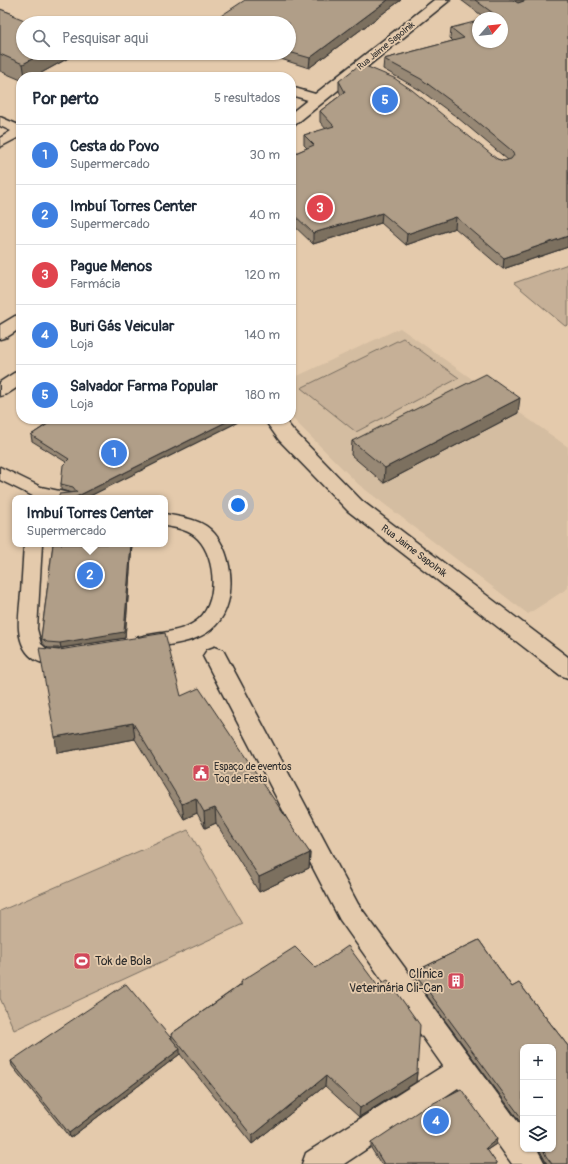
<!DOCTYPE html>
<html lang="pt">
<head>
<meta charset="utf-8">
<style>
  :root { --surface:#fff; --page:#f2f2f3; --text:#1f2937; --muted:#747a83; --line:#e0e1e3; --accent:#d1495b }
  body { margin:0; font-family:Pangolin,sans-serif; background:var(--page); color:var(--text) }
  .controls { position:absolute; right:12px; bottom:12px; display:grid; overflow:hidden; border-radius:8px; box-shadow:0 1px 3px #0004 }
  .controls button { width:36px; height:36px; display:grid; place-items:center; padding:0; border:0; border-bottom:1px solid var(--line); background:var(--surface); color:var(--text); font:20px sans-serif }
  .compass { position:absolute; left:472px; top:12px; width:36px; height:36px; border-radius:50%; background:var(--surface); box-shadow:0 1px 3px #0004; rotate:62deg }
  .you { position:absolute; left:238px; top:505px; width:14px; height:14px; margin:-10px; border:3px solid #fff; border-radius:50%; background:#1a73e8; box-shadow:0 0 0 6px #1a73e833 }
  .badge { display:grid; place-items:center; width:26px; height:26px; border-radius:50%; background:var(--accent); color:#fff; font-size:13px; font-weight:700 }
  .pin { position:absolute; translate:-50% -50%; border:2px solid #fff; box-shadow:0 1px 4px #0006 }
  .popup { position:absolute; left:12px; top:495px; width:156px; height:52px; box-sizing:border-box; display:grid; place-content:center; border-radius:8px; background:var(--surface); filter:drop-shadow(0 1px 3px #0005); font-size:13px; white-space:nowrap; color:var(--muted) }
  .popup b { font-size:15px; color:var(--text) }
  .popup::after { content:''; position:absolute; left:50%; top:100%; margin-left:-8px; border:8px solid transparent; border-top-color:var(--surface) }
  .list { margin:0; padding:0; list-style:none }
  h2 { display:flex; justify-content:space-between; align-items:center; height:52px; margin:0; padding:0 16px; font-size:17px }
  h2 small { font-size:13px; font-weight:400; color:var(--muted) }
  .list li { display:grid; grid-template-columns:26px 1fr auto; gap:12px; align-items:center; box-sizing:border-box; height:60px; padding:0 16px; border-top:1px solid var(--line) }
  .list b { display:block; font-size:15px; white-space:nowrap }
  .list p { margin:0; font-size:13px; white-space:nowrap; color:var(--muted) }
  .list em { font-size:13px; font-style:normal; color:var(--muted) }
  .icon { flex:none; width:22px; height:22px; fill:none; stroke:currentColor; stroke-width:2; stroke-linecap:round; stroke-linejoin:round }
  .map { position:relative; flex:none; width:568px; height:1164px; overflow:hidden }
  .search { position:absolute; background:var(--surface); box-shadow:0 1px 3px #0004; left:16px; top:16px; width:280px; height:44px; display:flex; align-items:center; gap:10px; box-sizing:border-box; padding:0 14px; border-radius:22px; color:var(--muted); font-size:15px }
  .panel { position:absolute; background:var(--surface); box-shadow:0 1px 3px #0004; left:16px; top:72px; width:280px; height:352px; border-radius:16px }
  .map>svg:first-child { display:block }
  .built { fill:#d4bda1 }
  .green { fill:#c6b097; stroke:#786e61 }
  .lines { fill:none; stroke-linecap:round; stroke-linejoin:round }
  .lane-casing { stroke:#2b2b2b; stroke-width:3 }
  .street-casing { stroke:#2b2b2b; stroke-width:3 }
  .secondary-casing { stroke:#2b2b2b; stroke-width:3 }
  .lane { fill:#e4caac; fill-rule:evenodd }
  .street { fill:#e4caac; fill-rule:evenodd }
  .secondary { fill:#e4caac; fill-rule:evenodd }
  .wall { fill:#978875; stroke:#2b2b2b }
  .shaded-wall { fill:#7b6f5f; stroke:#2b2b2b }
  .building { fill:#b09e88; stroke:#2b2b2b }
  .labels { text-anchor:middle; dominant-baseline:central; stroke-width:3.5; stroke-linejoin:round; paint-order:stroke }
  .far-street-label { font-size:9px; fill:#2b2b2b; stroke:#e4caac }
  .street-label { font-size:10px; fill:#2b2b2b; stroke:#e4caac }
  .poi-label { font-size:10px; fill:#2b2b2b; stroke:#e4caac; text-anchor:start }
  .near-poi-label { font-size:12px; fill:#2b2b2b; stroke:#e4caac; text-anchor:start }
</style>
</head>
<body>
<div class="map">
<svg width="568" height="1164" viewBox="0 0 568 1164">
  <rect width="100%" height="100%" fill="#e4caac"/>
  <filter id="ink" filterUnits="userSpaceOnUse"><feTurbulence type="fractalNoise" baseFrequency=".025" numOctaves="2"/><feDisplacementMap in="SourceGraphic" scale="8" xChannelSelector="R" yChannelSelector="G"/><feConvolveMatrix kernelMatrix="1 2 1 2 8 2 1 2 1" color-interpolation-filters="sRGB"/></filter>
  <g filter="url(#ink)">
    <path class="built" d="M400 328 568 447V588L528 614 358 484 291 417V379Z"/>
    <path class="green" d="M568 264V325L565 326 514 283Z
      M403 338 459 378 356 432 301 388Z
      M188 830 243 924 14 1030 0 998V911Z"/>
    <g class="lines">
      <g class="lane-casing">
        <path id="lane" d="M291 87 322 96 324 99 318 103 291 95Z
          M0 117 21 126V136L0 147V138L11 131 0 126Z
          M0 467 41 487 73 494 76 498H37L0 480Z
          M165 514C178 517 194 518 206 526 234 545 239 601 216 625 204 638 186 642 169 645 158 647 147 651 136 648L134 643 136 638C155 632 178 634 195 622 219 606 217 559 198 539 190 530 177 528 165 526Z
          M24 544H42L37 629 41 644 48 650H63L70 652 72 657 70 662C43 670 22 659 19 630 18 619 20 605 21 593 22 577 23 560 24 544Z"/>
      </g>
      <g class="street-casing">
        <path id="street" d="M21 315V328L7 337 0 339V325L15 316Z
          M215 647 223 650 358 904 523 1129V1149H537L545 1164H512L458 1088 344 1164H302L306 1153 443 1066 340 920 203 656 207 650Z"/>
      </g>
      <g class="secondary-casing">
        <path id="secondary" d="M434 0H450L296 124 291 126V113Z
          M21 371V385L7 394 0 396V382L14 373Z
          M264 419H284L293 430 362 501 568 657V678L560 675 348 511 279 440Z"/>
      </g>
      <use href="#lane" class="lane"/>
      <use href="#street" class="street"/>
      <use href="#secondary" class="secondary"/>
    </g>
    <path class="wall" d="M245 0H401L309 68 262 53H289V23Z
      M461 0H568V247L503 269 455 228 406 245 381 223 313 244 291 223V155L307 148 304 145V135L326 129 320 122V111L341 95 339 91V81L497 159 504 161 508 160 458 118 420 90 383 69 384 59 453 41 450 38 451 28 502 18H485Z
      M0 9 13 14V16L72 56 34 77H21V80L0 71Z
      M518 413 384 483 351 455 352 441Z
      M46 419H238V422L86 498 73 493 61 490V484L66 462 32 441 31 435 47 424 46 423Z
      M53 544H132L125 638 61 648H48L42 643 41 638Z
      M181 696 310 853 309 868 259 892 216 823 205 828 197 813 184 819 135 739 57 753Z
      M479 940 512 987 519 983 568 1046V1164H547L539 1149H553V1047H523V1126L413 977 414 972Z
      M240 982 417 1072 416 1082 359 1117 325 1086 252 1144 180 1054 70 1138 12 1066 11 1061 172 1039 171 1034 240 985Z
      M371 1143 496 1144 487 1150 497 1164H381L371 1148Z"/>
    <path class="shaded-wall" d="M388 0H401L309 68 310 58Z
      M509 0H528L512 5Z
      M43 53H72V56L34 77H25L23 64Z
      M382 213 381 223 313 244V233Z
      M456 217 455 228 406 245 407 234Z
      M568 236V247L503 269 504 258Z
      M520 398 518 413 384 483 385 468Z
      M232 419H238V422L86 498H74Z
      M131 544H132L125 638 61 648 60 643Z
      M133 723 135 739 57 753 55 737Z
      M196 798 197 813 184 819 182 804Z
      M215 808 216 823 205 828 204 812Z
      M310 853 309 868 259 892V877Z
      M180 1049V1054L70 1138 69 1133Z
      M417 1072 416 1082 359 1117 360 1108Z
      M326 1076 325 1086 252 1144V1136Z
      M497 1139 496 1144 484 1152 486 1148Z"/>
    <path class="building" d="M245 0H388L310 58 289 52V23H210Z
      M475 0H513L518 3 527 0H568V236L504 258 456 217 407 234 382 213 313 233 291 212V155L314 145 304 135 334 126 320 111 345 92 339 81 358 66 363 65 394 78 412 90 497 159 504 161 511 159 514 155 511 150 459 107 421 79 384 59 464 38 451 28 478 21V42H502V18H490L497 16Z
      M0 9 13 14 12 15 32 23H23V53H43L23 64 0 54Z
      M486 374 520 398 385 468 352 441Z
      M47 419H232L74 498H59V494L77 492 73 487 61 484 63 465 69 459 31 435 51 422Z
      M53 544H131L124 632 60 643 47 642 41 638Z
      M165 633 181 696 199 688 310 853 259 877 215 808 204 812 196 798 182 804 133 723 55 737 39 648 59 650Z
      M479 940 512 987 519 983 568 1046V1164H552L546 1156 543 1149H553V1047H523V1120L414 972Z
      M348 946 377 985 388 980 420 1025 417 1072 360 1108 326 1076 252 1136 171 1034 242 984 240 982 295 947 316 968Z
      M126 984 180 1049 69 1133 11 1061Z
      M461 1089 497 1139 486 1148 497 1164H384L371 1143 422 1109Z"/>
  </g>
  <defs>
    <g id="civic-square" transform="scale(0.9)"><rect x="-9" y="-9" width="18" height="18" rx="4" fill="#d1495b" stroke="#e4caac"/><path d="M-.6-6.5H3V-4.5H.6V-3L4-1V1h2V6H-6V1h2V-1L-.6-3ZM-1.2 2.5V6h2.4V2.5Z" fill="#fff"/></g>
    <g id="stadium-square" transform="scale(0.9)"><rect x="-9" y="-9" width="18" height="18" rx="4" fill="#d1495b" stroke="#e4caac"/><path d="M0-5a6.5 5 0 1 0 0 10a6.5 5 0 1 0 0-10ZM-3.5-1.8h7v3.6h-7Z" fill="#fff"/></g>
    <g id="building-square" transform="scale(0.9)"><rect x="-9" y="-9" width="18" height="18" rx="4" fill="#d1495b" stroke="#e4caac"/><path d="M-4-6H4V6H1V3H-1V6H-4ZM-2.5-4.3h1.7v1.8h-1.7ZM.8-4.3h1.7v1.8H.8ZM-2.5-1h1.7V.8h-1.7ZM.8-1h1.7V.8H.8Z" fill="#fff"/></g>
  </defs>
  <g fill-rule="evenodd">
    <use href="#civic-square" x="201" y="773"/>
    <use href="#stadium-square" x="82" y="961"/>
    <use href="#building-square" x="456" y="981"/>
  </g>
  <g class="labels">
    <g class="far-street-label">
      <text transform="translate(386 46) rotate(-39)">Rua Jaime Sapolnik</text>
    </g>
    <g class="street-label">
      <text transform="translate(414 551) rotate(37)">Rua Jaime Sapolnik</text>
    </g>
    <g class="poi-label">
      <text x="214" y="767">Espaço de eventos<tspan x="214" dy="12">Toq de Festa</tspan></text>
    </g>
    <g class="near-poi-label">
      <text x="95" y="961">Tok de Bola</text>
      <text x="443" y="974" text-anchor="end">Clínica<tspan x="443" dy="14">Veterinária Cli-Can</tspan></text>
    </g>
  </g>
</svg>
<div class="controls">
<button>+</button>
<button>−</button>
<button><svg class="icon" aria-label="layers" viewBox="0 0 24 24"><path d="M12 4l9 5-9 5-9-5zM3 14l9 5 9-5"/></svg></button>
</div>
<svg class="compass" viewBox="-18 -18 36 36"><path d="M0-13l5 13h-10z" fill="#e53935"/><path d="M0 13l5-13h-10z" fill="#747a83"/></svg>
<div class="you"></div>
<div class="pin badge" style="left:114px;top:453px;background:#3f7fe0">1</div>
<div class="pin badge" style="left:90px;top:575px;background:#3f7fe0">2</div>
<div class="popup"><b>Imbuí Torres Center</b>Supermercado</div>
<div class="pin badge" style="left:320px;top:208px;background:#e0444e">3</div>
<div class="pin badge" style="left:436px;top:1121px;background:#3f7fe0">4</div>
<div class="pin badge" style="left:385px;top:100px;background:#3f7fe0">5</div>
<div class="search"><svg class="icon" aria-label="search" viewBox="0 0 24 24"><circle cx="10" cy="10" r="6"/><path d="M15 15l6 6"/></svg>Pesquisar aqui</div>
<section class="panel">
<h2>Por perto<small>5 resultados</small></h2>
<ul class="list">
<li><span class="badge" style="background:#3f7fe0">1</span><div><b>Cesta do Povo</b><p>Supermercado</p></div><em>30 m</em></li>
<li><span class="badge" style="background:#3f7fe0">2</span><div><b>Imbuí Torres Center</b><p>Supermercado</p></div><em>40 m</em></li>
<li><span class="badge" style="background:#e0444e">3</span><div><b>Pague Menos</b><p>Farmácia</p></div><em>120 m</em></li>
<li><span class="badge" style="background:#3f7fe0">4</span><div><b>Buri Gás Veicular</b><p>Loja</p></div><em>140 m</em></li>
<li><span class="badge" style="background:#3f7fe0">5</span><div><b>Salvador Farma Popular</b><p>Loja</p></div><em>180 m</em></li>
</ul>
</section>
</div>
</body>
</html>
